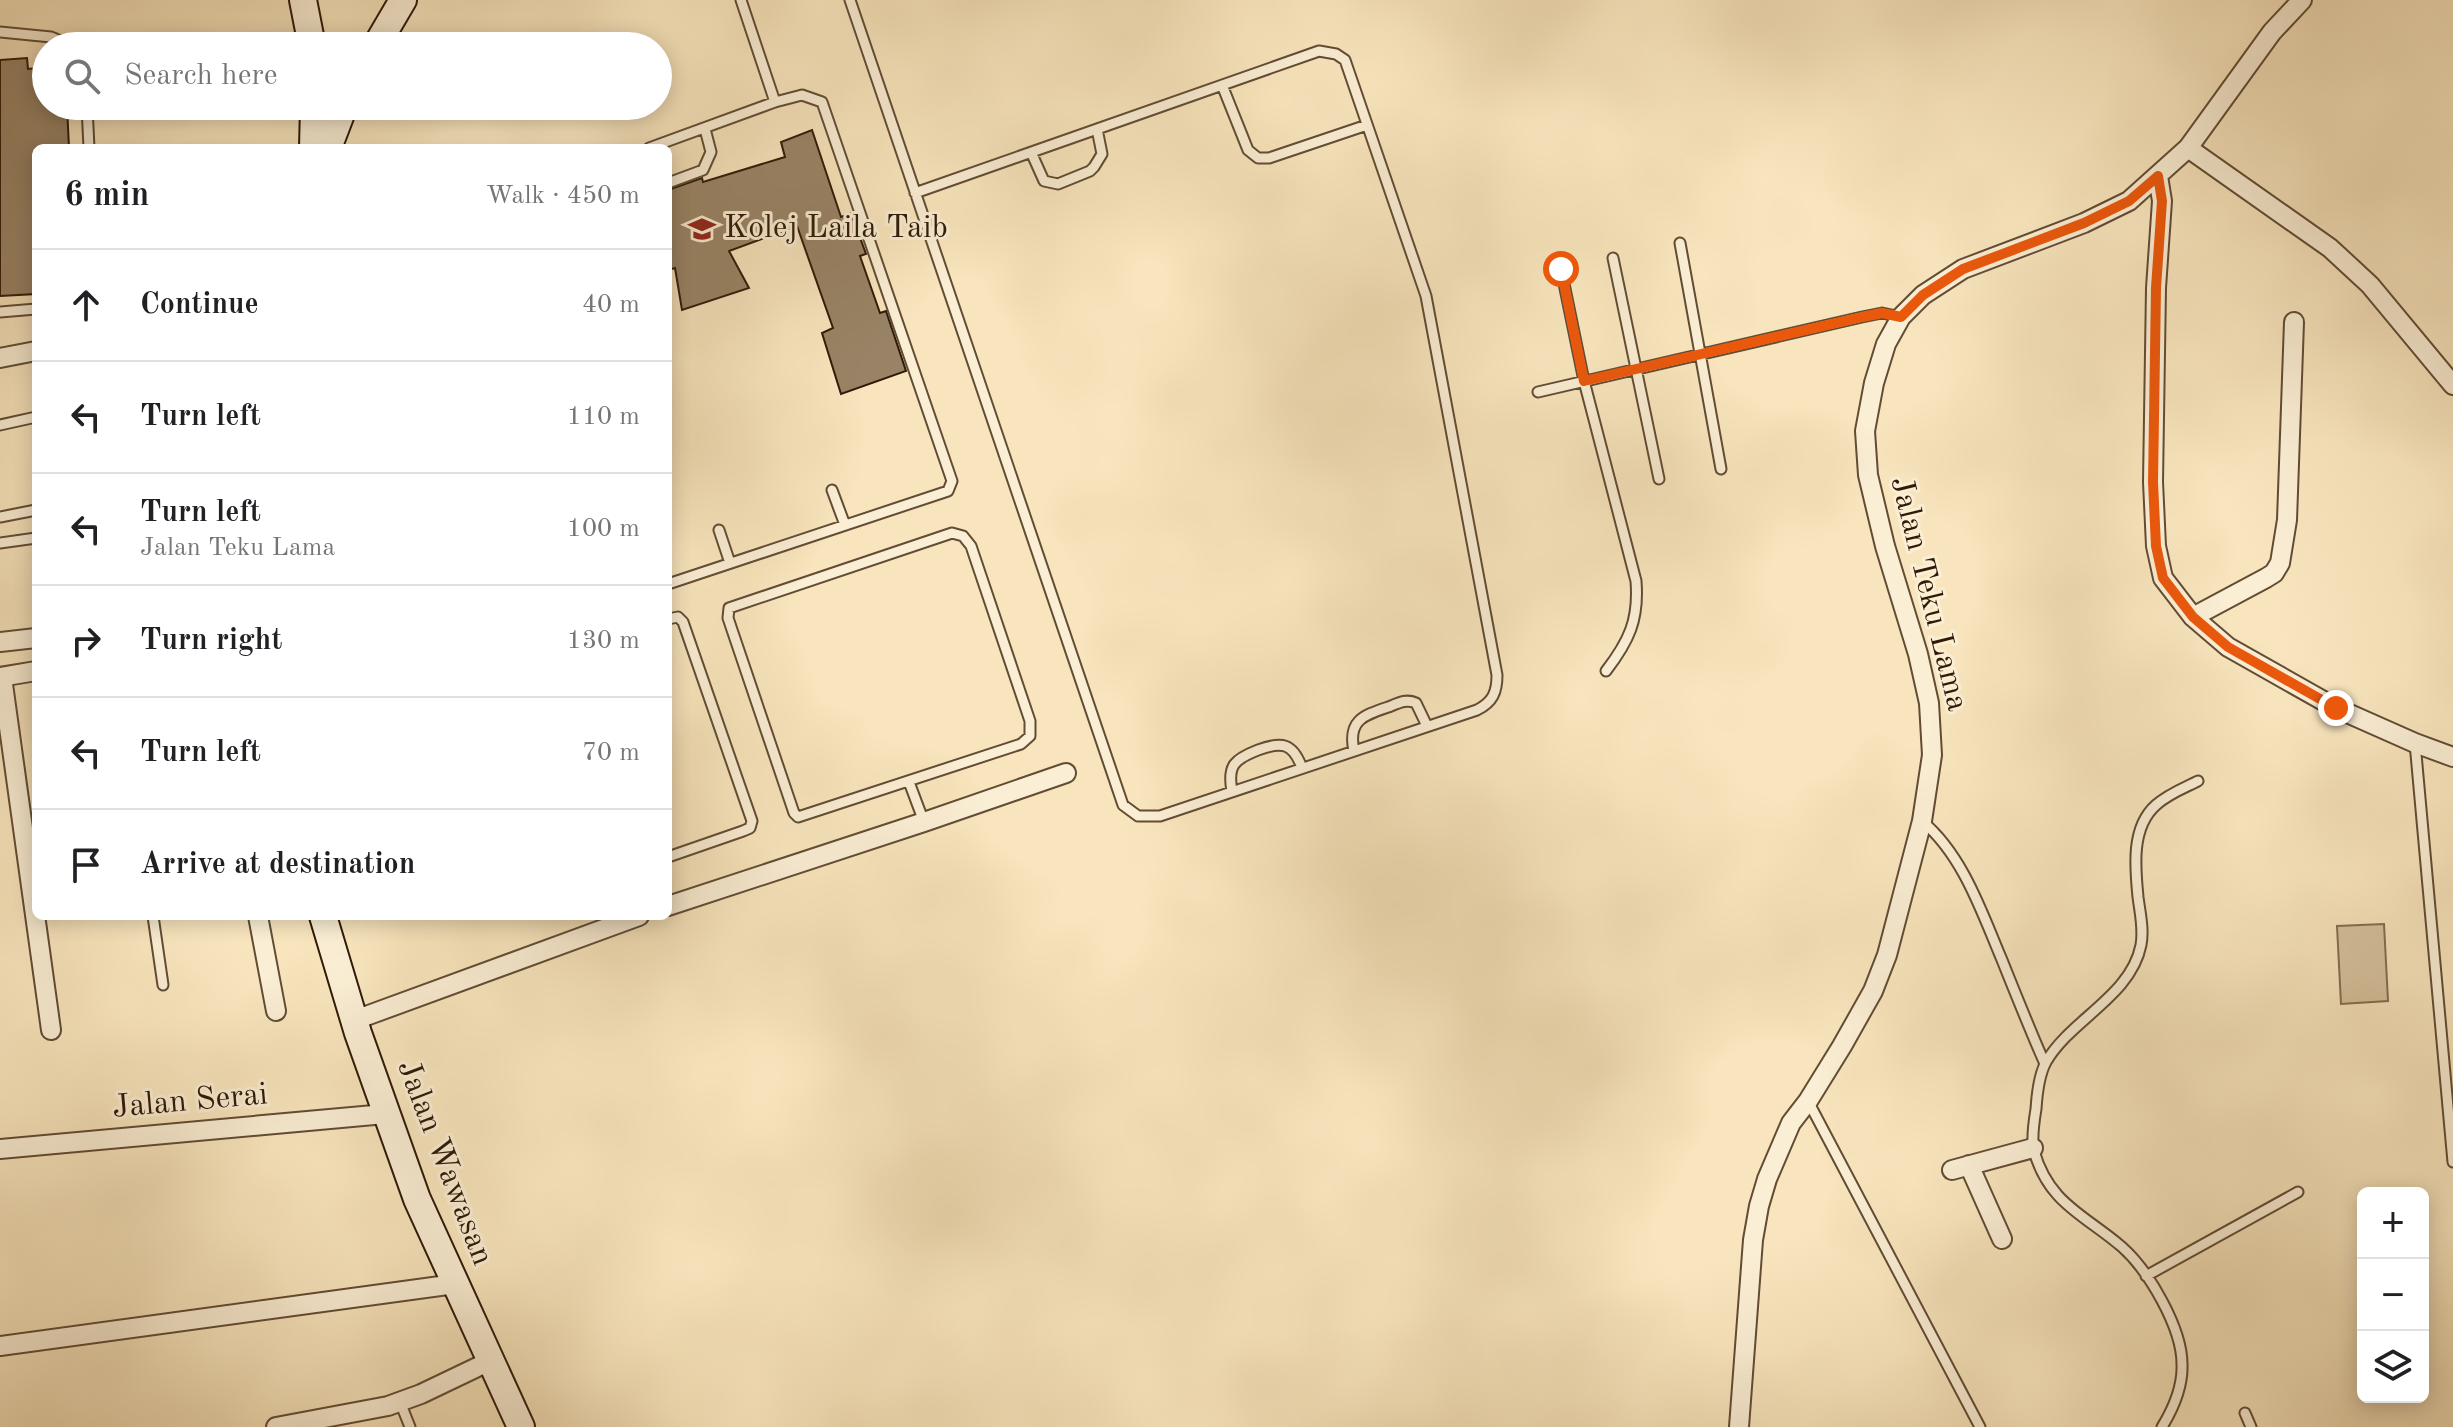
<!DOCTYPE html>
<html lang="en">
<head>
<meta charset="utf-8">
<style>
  :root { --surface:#fff; --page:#f2f2f2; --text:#202124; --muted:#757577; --line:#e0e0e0 }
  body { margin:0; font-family:"Old Standard TT",serif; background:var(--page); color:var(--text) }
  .controls { position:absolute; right:24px; bottom:24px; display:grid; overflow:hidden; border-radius:12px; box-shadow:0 4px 20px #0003 }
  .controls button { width:72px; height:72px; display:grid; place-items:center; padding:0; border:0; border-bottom:2px solid var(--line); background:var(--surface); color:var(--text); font:40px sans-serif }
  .stop { position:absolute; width:24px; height:24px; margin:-18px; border:6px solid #ea580c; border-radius:50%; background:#fff }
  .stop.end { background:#ea580c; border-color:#fff; box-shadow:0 2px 8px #0008 }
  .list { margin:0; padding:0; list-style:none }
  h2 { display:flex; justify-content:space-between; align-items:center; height:104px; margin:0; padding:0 32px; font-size:34px }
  h2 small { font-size:26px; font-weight:400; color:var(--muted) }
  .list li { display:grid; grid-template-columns:52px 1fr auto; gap:24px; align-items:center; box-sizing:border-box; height:112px; padding:0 32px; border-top:2px solid var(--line) }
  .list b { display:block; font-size:30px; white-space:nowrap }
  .list p { margin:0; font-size:26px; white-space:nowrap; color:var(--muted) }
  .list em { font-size:26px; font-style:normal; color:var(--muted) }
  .icon { flex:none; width:44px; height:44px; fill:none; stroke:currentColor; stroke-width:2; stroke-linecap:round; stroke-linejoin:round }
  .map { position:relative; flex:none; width:2453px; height:1427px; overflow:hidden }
  .search { position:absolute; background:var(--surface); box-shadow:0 4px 20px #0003; left:32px; top:32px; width:640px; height:88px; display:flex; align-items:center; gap:20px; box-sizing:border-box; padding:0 28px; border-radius:44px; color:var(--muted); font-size:30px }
  .panel { position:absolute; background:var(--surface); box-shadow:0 4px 20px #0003; left:32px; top:144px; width:640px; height:776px; border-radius:12px }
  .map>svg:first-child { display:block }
  .green { fill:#d6c29e; stroke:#836e52; stroke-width:2 }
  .building { fill:#988366; stroke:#301907; stroke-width:2 }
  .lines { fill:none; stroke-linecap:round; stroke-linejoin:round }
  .lane-casing { stroke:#624c34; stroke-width:13 }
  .street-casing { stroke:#624c34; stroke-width:22 }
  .secondary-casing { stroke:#301907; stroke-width:30 }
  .lane { stroke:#faeed4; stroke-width:9 }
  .street { stroke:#faeed4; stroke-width:18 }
  .secondary { stroke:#faeed4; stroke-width:26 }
  .route { stroke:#ea580c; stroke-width:10 }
  .labels { text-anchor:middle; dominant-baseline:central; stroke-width:6; stroke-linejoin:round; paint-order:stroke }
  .poi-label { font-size:32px; fill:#301907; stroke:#faeed4; text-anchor:start }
  .street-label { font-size:32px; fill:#301907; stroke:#faeed4 }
</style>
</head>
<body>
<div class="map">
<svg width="2453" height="1427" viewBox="0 0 2453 1427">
  <rect width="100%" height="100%" fill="#f8e5bd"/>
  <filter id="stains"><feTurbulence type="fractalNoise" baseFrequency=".0025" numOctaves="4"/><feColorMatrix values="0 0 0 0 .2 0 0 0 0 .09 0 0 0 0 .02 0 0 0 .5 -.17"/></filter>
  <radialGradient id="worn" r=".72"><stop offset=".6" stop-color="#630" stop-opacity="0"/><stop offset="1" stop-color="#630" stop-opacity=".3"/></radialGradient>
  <path class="green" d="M2384 924 2388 1001 2341 1004 2337 926Z"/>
  <path class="building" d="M27 58 28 69 46 67V106H67L69 148H36V294L0 296V60Z
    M812 130 841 217 851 213 866 254 860 256 880 313 886 311 906 371 841 394 822 333 833 328 797 226 729 251 749 288 682 310 675 268 668 270V190L702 178 703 182 785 157 781 142Z"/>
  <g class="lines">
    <g class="lane-casing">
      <path id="lane" d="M741 0 775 102
        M850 0 1123 805 1138 816H1160L1477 710C1493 702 1497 692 1497 675L1426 296 1345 60 1336 54 1319 51 915 193
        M0 32 51 37 72 46
        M1222 85 1248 150 1258 158H1269L1367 125
        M87 106 89 148
        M649 148 775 102 802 95 822 102 952 481 948 491 942 493 668 584
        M1031 152 1044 181 1058 184 1090 171 1094 167 1102 154 1097 129
        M668 183 703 170 711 152 705 129
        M1680 243 1721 469
        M1613 258 1659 479
        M1561 269 1584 381 1636 581C1639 620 1629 641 1606 671
        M0 312 36 309
        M1538 392 1862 317 1882 313 1901 317
        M0 425 36 417
        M832 490 845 525
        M0 517 36 510
        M719 530 730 563
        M952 533 963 536 971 546 1030 721V736L1021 744 798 817 794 813 728 618 729 608Z
        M0 543 36 538
        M668 619 678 617 683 622 752 821 750 828 743 831 668 857
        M2415 743 2453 1162
        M1354 751C1347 719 1365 715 1391 706 1400 702 1407 699 1416 703L1427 726
        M909 782 924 822
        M1232 791C1227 765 1235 759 1258 750 1282 741 1293 743 1302 768
        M1922 821C1963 855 1982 913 2002 960 2016 995 2030 1030 2045 1064
        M153 916 163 985
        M1808 1101 1980 1427
        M2146 1276 2298 1192
        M400 1402 410 1427
        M2245 1413 2251 1427
        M2162 1427C2173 1409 2183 1386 2182 1364 2182 1328 2149 1271 2122 1247 2085 1215 2049 1204 2034 1151 2031 1139 2034 1121 2036 1109 2037 1093 2039 1075 2046 1062 2071 1019 2131 996 2141 945 2144 929 2140 913 2138 897 2135 867 2131 827 2156 805 2168 794 2184 788 2198 781"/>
    </g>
    <g class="street-casing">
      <path id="street" d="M2188 148 2330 248 2370 285 2453 385
        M2158 176 2162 201 2156 288 2153 482 2156 546 2163 578 2193 617 2228 647 2336 708 2415 743 2453 757
        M0 358 36 351
        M2193 617 2266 578 2274 573 2280 563 2287 520 2294 322
        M0 642 36 638
        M0 677 36 671
        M2 677 51 1030
        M668 906 924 822 1066 773
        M258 916 276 1011
        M355 1020 639 916
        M0 1149 385 1114
        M1969 1165 2002 1239
        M1952 1170 2033 1148
        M0 1346 455 1284
        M276 1427 388 1406 421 1394 490 1361
        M1739 1427 1753 1240 1759 1206 1767 1179 1791 1123 1808 1101 1842 1046 1873 991 1887 955 1922 821 1932 755 1929 703 1918 654 1885 546 1868 475 1865 431 1874 383 1886 344 1901 317 1923 295 1963 269 2084 223 2129 201 2188 148 2272 32 2302 0"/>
    </g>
    <g class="secondary-casing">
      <path id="secondary" d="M303 0 312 46
        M376 46 403 0
        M313 148 314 106
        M328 148 344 106
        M323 916 358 1033 417 1199 521 1427"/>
    </g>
    <use href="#lane" class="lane"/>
    <use href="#street" class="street"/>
    <use href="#secondary" class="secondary"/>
  </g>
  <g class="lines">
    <path class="route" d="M1561 269 1584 381 1862 317 1882 313 1901 317 1923 295 1963 269 2084 223 2129 201 2158 176 2162 201 2156 288 2153 482 2156 546 2163 578 2193 617 2228 647 2336 708"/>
  </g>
  <defs>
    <g id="university-bare" transform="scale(2.16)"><path d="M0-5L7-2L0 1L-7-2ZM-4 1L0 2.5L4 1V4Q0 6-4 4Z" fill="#8f2418" stroke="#faeed4" stroke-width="2.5" paint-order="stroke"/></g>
  </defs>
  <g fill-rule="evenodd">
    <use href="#university-bare" x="702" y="229"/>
  </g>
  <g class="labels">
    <g class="poi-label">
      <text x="724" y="229">Kolej Laila Taib</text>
    </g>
    <g class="street-label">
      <text transform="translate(1928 594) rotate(76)">Jalan Teku Lama</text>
      <text transform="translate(190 1102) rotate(-5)">Jalan Serai</text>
      <text transform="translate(444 1163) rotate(69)">Jalan Wawasan</text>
    </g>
  </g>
  <rect width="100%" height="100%" filter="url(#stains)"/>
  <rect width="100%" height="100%" fill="url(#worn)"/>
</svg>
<div class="controls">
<button>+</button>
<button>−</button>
<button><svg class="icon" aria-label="layers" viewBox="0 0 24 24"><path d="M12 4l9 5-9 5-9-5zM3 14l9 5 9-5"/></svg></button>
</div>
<div class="stop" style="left:1561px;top:269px"></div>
<div class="stop end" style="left:2336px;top:708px"></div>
<div class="search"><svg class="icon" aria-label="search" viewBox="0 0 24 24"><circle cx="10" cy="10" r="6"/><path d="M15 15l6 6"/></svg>Search here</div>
<section class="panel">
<h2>6 min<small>Walk · 450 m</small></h2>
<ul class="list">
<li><svg class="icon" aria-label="ahead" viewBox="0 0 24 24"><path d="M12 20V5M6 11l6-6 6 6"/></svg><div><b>Continue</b></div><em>40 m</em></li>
<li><svg class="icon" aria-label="left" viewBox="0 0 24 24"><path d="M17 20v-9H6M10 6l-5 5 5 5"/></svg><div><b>Turn left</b></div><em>110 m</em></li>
<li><svg class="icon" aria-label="left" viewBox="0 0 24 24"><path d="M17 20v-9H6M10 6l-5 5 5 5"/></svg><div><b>Turn left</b><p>Jalan Teku Lama</p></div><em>100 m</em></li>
<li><svg class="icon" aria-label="right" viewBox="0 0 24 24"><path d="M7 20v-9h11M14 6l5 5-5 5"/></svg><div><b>Turn right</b></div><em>130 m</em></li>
<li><svg class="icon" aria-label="left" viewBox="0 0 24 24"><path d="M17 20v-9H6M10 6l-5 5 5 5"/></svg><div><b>Turn left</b></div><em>70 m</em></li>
<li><svg class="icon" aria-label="arrive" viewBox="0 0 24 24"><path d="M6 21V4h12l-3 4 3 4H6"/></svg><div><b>Arrive at destination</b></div></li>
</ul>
</section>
</div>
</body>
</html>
